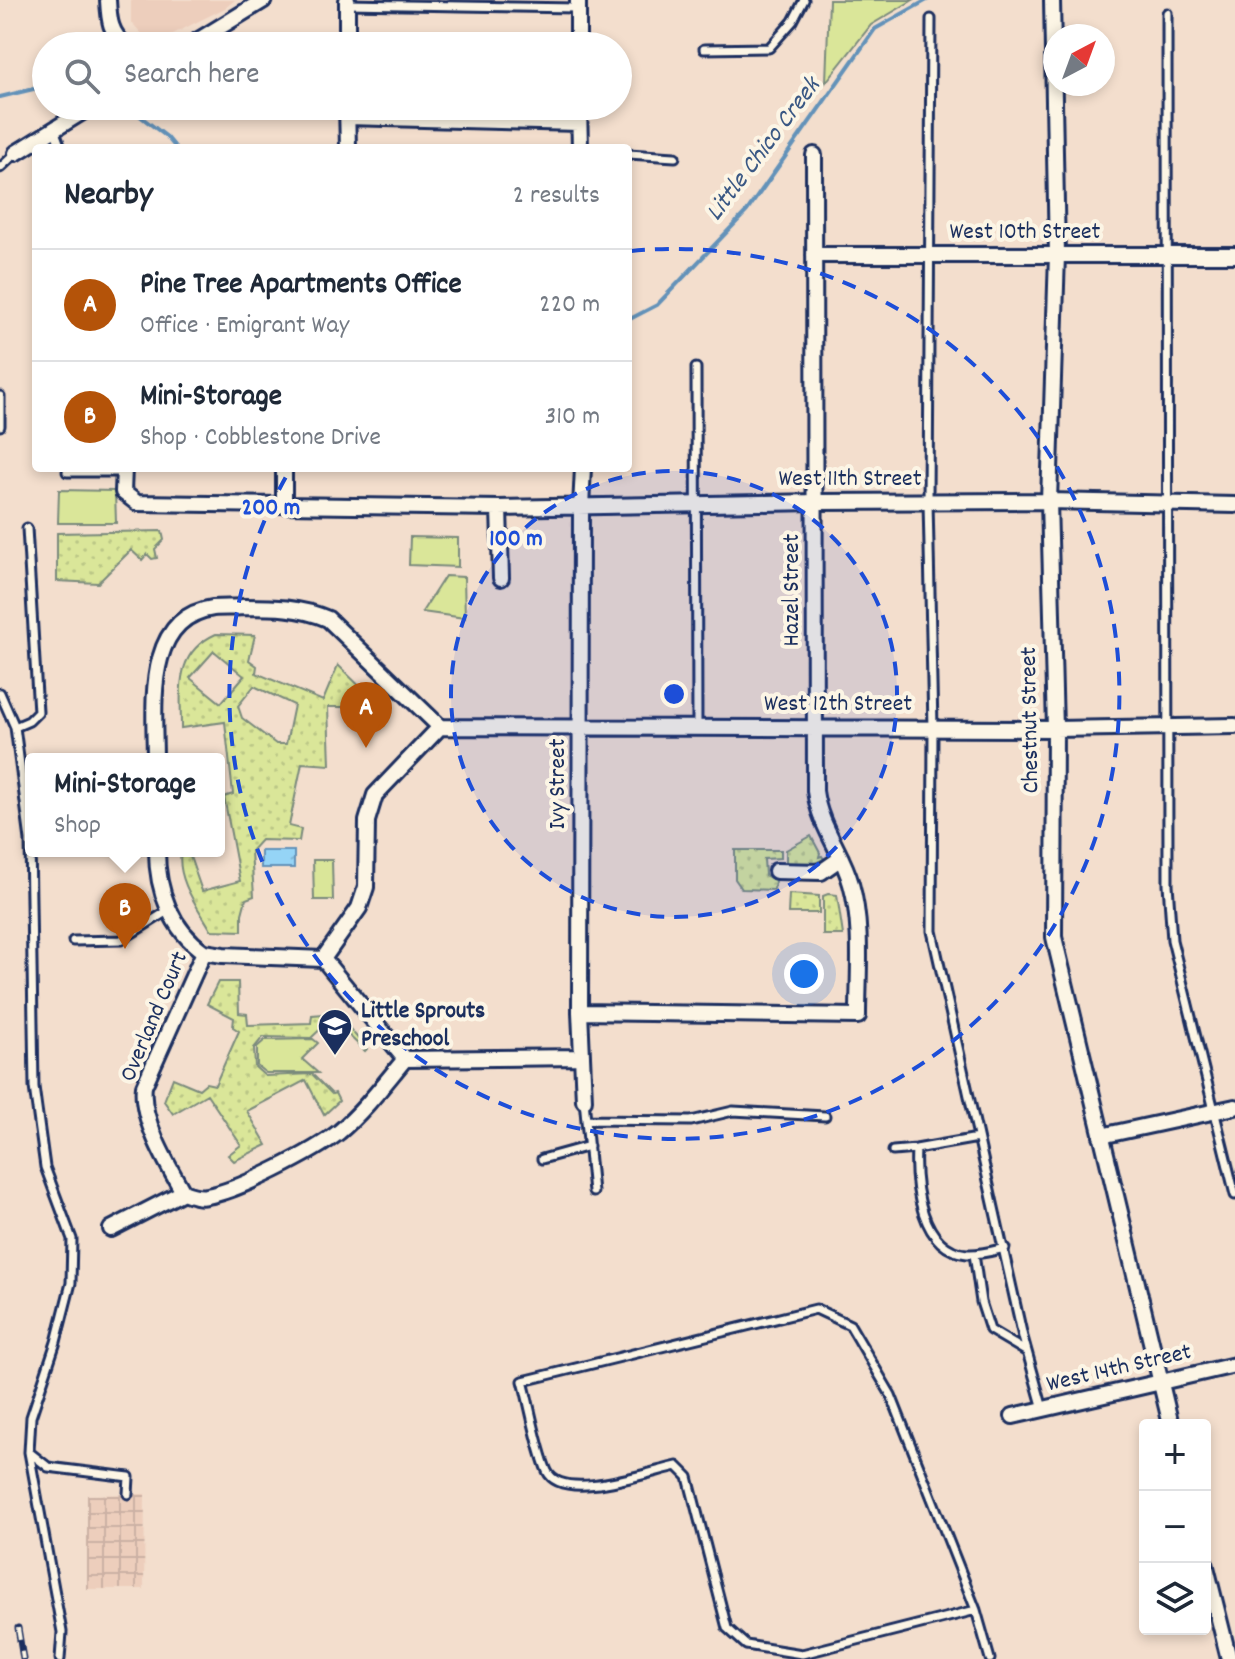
<!DOCTYPE html>
<html lang="en">
<head>
<meta charset="utf-8">
<style>
  :root { --surface:#fff; --page:#f2f2f3; --text:#1f2937; --muted:#747a83; --line:#e0e1e3; --accent:#b45309 }
  body { margin:0; font-family:Dekko,sans-serif; background:var(--page); color:var(--text) }
  .controls { position:absolute; right:24px; bottom:24px; display:grid; overflow:hidden; border-radius:8px; box-shadow:0 4px 12px #0003 }
  .controls button { width:72px; height:72px; display:grid; place-items:center; padding:0; border:0; border-bottom:2px solid var(--line); background:var(--surface); color:var(--text); font:40px sans-serif }
  .compass { position:absolute; left:1043px; top:24px; width:72px; height:72px; border-radius:50%; background:var(--surface); box-shadow:0 4px 12px #0003; rotate:41deg }
  .you { position:absolute; left:804px; top:974px; width:28px; height:28px; margin:-20px; border:6px solid #fff; border-radius:50%; background:#1a73e8; box-shadow:0 0 0 12px #1a73e833 }
  .badge { display:grid; place-items:center; width:52px; height:52px; border-radius:50%; background:var(--accent); color:#fff; font-size:26px; font-weight:700 }
  .pin { position:absolute; translate:-50% -66px; filter:drop-shadow(0 2px 4px #0008) }
  .pin::after { content:''; position:absolute; top:42px; width:28px; height:24px; background:inherit; clip-path:polygon(0 0,100% 0,50% 100%) }
  .popup { position:absolute; left:25px; top:753px; width:200px; height:104px; box-sizing:border-box; display:grid; place-content:center; border-radius:8px; background:var(--surface); filter:drop-shadow(0 2px 6px #0005); font-size:26px; white-space:nowrap; color:var(--muted) }
  .popup b { font-size:30px; color:var(--text) }
  .popup::after { content:''; position:absolute; left:50%; top:100%; margin-left:-16px; border:16px solid transparent; border-top-color:var(--surface) }
  .list { margin:0; padding:0; list-style:none }
  h2 { display:flex; justify-content:space-between; align-items:center; height:104px; margin:0; padding:0 32px; font-size:34px }
  h2 small { font-size:26px; font-weight:400; color:var(--muted) }
  .list li { display:grid; grid-template-columns:52px 1fr auto; gap:24px; align-items:center; box-sizing:border-box; height:112px; padding:0 32px; border-top:2px solid var(--line) }
  .list b { display:block; font-size:30px; white-space:nowrap }
  .list p { margin:0; font-size:26px; white-space:nowrap; color:var(--muted) }
  .list em { font-size:26px; font-style:normal; color:var(--muted) }
  .icon { flex:none; width:44px; height:44px; fill:none; stroke:currentColor; stroke-width:2; stroke-linecap:round; stroke-linejoin:round }
  .map { position:relative; flex:none; width:1235px; height:1659px; overflow:hidden }
  .search { position:absolute; background:var(--surface); box-shadow:0 4px 12px #0003; left:32px; top:32px; width:600px; height:88px; display:flex; align-items:center; gap:20px; box-sizing:border-box; padding:0 28px; border-radius:44px; color:var(--muted); font-size:30px }
  .panel { position:absolute; background:var(--surface); box-shadow:0 4px 12px #0003; left:32px; top:144px; width:600px; height:328px; border-radius:8px }
  .map>svg:first-child { display:block }
  .built { fill:#edcebc }
  .industrial { fill:url(#industrial-grid) }
  .grass { fill:url(#grass-dots); stroke:#7a8a7c; stroke-width:2; fill-rule:evenodd }
  .park { fill:#dae699; stroke:#7a8a7c; stroke-width:2 }
  .water { fill:url(#water-ripples); stroke:#6492b9; stroke-width:2 }
  .lines { fill:none; stroke-linecap:round; stroke-linejoin:round }
  .stream { stroke:#6492b9; stroke-width:4 }
  .service-casing { stroke:#1b2f5e; stroke-width:13 }
  .minor-casing { stroke:#1b2f5e; stroke-width:20 }
  .service { stroke:#fcf5e5; stroke-width:7 }
  .minor { stroke:#fcf5e5; stroke-width:14 }
  .rail-casing { stroke:#1b2f5e; stroke-width:7 }
  .rail { stroke:#fcf5e5; stroke-width:4; stroke-dasharray:12; stroke-linecap:butt }
  .ring { fill:none; stroke:#1d4ed8; stroke-width:4; stroke-dasharray:14 10 }
  .labels { text-anchor:middle; dominant-baseline:central; stroke-width:8; stroke-linejoin:round; paint-order:stroke }
  .street-label { font-size:24px; fill:#1b2f5e; stroke:#fcf5e5 }
  .poi-label { font-size:24px; font-weight:bold; fill:#1b2f5e; stroke:#fcf5e5; text-anchor:start }
  .water-label { font-size:26px; font-style:italic; fill:#3a5884; stroke:#fcf5e5 }
  .centre { fill:#1d4ed8; stroke:#fcf5e5; stroke-width:4 }
  .ring-label { font-size:24px; text-anchor:middle; font-weight:bold; fill:#1d4ed8; stroke:#fcf5e5; stroke-width:8; stroke-linejoin:round; paint-order:stroke }
</style>
</head>
<body>
<div class="map">
<svg width="1235" height="1659" viewBox="0 0 1235 1659">
  <defs>
    <pattern id="industrial-grid" width="8" height="8" patternUnits="userSpaceOnUse" patternTransform="scale(2)"><rect width="8" height="8" fill="#edcebc"/><path d="M0 4h8M4 0v8" fill="none" stroke="#cbb1a4"/></pattern>
    <pattern id="grass-dots" width="8" height="8" patternUnits="userSpaceOnUse" patternTransform="scale(2)"><rect width="8" height="8" fill="#dae699"/><path d="M2 2h.1M6 6h.1" fill="none" stroke="#bac686" stroke-width="1.8" stroke-linecap="round"/></pattern>
    <pattern id="water-ripples" width="26" height="14" patternUnits="userSpaceOnUse" patternTransform="scale(2)"><rect width="26" height="14" fill="#95d4f6"/><path d="M2 4q2-2 4 0t4 0M15 11q2-2 4 0t4 0" fill="none" stroke="#80b6d5"/></pattern>
  </defs>
  <rect width="100%" height="100%" fill="#f3decd"/>
  <filter id="ink" filterUnits="userSpaceOnUse"><feTurbulence type="fractalNoise" baseFrequency=".0125" numOctaves="2"/><feDisplacementMap in="SourceGraphic" scale="16" xChannelSelector="R" yChannelSelector="G"/><feConvolveMatrix kernelMatrix="1 2 1 2 8 2 1 2 1" color-interpolation-filters="sRGB"/></filter>
  <g filter="url(#ink)">
    <path class="built" d="M131 0H235L225 8 161 40 145 37 131 22Z"/>
    <path class="industrial" d="M145 1494 144 1589H87V1495Z"/>
    <path class="grass" d="M162 531 164 540 155 549 157 558 152 559 147 554 142 560 131 550 98 583 57 581V533Z
      M216 634 255 635 249 660 257 666 256 673 323 701 338 665 381 707H328L330 765 302 763 289 826 301 829 299 841 261 840 251 851 254 896 246 899 242 914V931L211 930C197 906 176 879 181 851H188L202 891 240 881 224 797 233 794 225 722 181 728C181 689 174 653 216 634ZM214 651 244 676 221 703 190 678ZM254 686 294 705 286 744H276L242 718 238 706Z
      M811 836 820 853 819 857 822 856 824 859 813 864 786 863V850Z
      M735 850H781V858L764 859 765 875 775 880 774 890 742 889 735 879Z
      M789 894 819 896V913H788Z
      M828 894 837 895 843 935H823V896Z
      M218 982H238L239 1013 247 1014 248 1025 311 1023 312 1015 324 1014 333 1009 367 1049 365 1051 335 1022 329 1021 311 1038 263 1037 254 1048 255 1067 265 1076 312 1074 332 1094 335 1093 339 1101 324 1115 306 1080 247 1111 267 1145 234 1161 228 1155 241 1145 207 1094 173 1114 164 1101 173 1078 199 1089 206 1083 215 1085 239 1031 233 1027 234 1018 207 1004Z"/>
    <path class="park" d="M829 0H913L871 25 826 82Z
      M59 490 115 491 116 523H58Z
      M410 537 458 538V567L409 565Z
      M445 576 464 577 465 618 422 612Z
      M313 860H332L333 900H314Z
      M313 1039 318 1043 302 1059 318 1073H266L257 1066V1047L265 1040Z"/>
    <path class="water" d="M261 851H294V868H261Z"/>
    <g class="lines">
      <path class="stream" d="M0 97 46 86
        M127 106 167 137 176 148
        M628 320 657 305 747 211 875 29 927 0"/>
      <g class="service-casing">
        <path id="service" d="M347 4 577 8
          M1167 13 1168 884 1172 940 1235 1195
          M931 19 928 502 933 728 932 931 1023 1337 1043 1409
          M704 49 769 48 793 21 804 0
          M54 129 61 148
          M628 154 675 157
          M0 168 16 153
          M696 368 697 726
          M0 396V426
          M67 472H124
          M27 528 38 712 29 721 15 727 30 840 34 1087 45 1167 72 1239 71 1283 56 1342 31 1417 29 1452 48 1467 129 1477 128 1494
          M0 693 15 727
          M73 941 121 940 169 910
          M584 1100 593 1192
          M586 1120 691 1121 733 1111 825 1116
          M916 1149C914 1185 921 1250 967 1254 979 1255 993 1251 1005 1248
          M893 1151 916 1149 978 1138
          M542 1159 589 1146
          M974 1254 981 1302 990 1330 1027 1352
          M816 1309 850 1325 891 1395 976 1610 802 1654 746 1645 727 1628 688 1477 677 1466C649 1472 562 1503 547 1471 537 1449 530 1406 523 1381Z
          M29 1452 62 1632 60 1659
          M976 1610 990 1659"/>
      </g>
      <g class="minor-casing">
        <path id="minor" d="M108 0C109 20 110 33 126 46
          M578 0V46
          M1052 0 1057 255 1049 501 1055 729 1054 937 1171 1425
          M189 46 264 0
          M347 46V0
          M347 106 348 148
          M579 106 580 148
          M347 117 579 123
          M16 153 92 106
          M814 255H1235
          M124 468 123 492 137 503 499 508 815 502 1049 501 1235 505
          M284 468V505
          M583 468 581 507 580 1012 584 1100
          M499 508 501 578
          M440 727 1055 729 1235 726
          M155 759C155 709 143 618 213 608 223 607 233 608 243 607 273 607 300 607 328 619L440 727
          M157 851C157 890 171 929 204 952
          M776 871 821 872 841 858
          M323 959 359 908 366 887 367 821 375 795 440 727
          M580 1012 858 1016C858 973 863 926 851 884 842 851 820 828 815 791L814 155
          M405 1059 323 959 223 955 204 952 144 1086C140 1118 167 1164 183 1192 191 1195 199 1198 207 1196 238 1191 314 1152 339 1132 364 1111 384 1084 405 1059L581 1057
          M1101 1136 1235 1107
          M111 1229 183 1192
          M1013 1416 1235 1365
          M1205 1563 1229 1659"/>
      </g>
      <use href="#service" class="service"/>
      <use href="#minor" class="minor"/>
      <g class="rail-casing">
        <path id="rail" d="M18 1628 23 1659"/>
      </g>
      <use href="#rail" class="rail"/>
    </g>
  </g>
  <circle cx="674" cy="694" r="223" fill="#1d4ed8" fill-opacity=".12"/>
  <g class="ring">
    <circle cx="674" cy="694" r="223"/>
    <path d="M631 251A445 445 0 1 1 291 468"/>
  </g>
  <defs>
    <g id="school-pin" transform="scale(1.8)"><path d="M0 17L-7.5 6A9.5 9.5 0 1 1 7.5 6Z" fill="#1b2f5e" stroke="#fcf5e5"/><path d="M0-5L7-2L0 1L-7-2ZM-4 1L0 2.5L4 1V4Q0 6-4 4Z" fill="#fff"/></g>
  </defs>
  <g fill-rule="evenodd">
    <use href="#school-pin" x="335" y="1026"/>
  </g>
  <g class="labels">
    <g class="street-label">
      <text x="1025" y="233">West 10th Street</text>
      <text x="850" y="480">West 11th Street</text>
      <text transform="translate(793 590) rotate(-90)">Hazel Street</text>
      <text x="838" y="705">West 12th Street</text>
      <text transform="translate(1031 720) rotate(-91)">Chestnut Street</text>
      <text transform="translate(559 784) rotate(-90)">Ivy Street</text>
      <text transform="translate(155 1017) rotate(-67)">Overland Court</text>
      <text transform="translate(1119 1369) rotate(-13)">West 14th Street</text>
    </g>
    <g class="poi-label">
      <text x="361" y="1012">Little Sprouts<tspan x="361" dy="28">Preschool</tspan></text>
    </g>
    <g class="water-label">
      <text transform="translate(764 150) rotate(-53)">Little Chico Creek</text>
    </g>
  </g>
  <circle cx="674" cy="694" r="12" class="centre"/>
  <g class="ring-label">
    <text x="271" y="514">200 m</text>
    <text x="516" y="545">100 m</text>
  </g>
</svg>
<div class="controls">
<button>+</button>
<button>−</button>
<button><svg class="icon" aria-label="layers" viewBox="0 0 24 24"><path d="M12 4l9 5-9 5-9-5zM3 14l9 5 9-5"/></svg></button>
</div>
<svg class="compass" viewBox="-18 -18 36 36"><path d="M0-13l5 13h-10z" fill="#e53935"/><path d="M0 13l5-13h-10z" fill="#747a83"/></svg>
<div class="you"></div>
<div class="pin badge" style="left:366px;top:748px">A</div>
<div class="pin badge" style="left:125px;top:949px">B</div>
<div class="popup"><b>Mini-Storage</b>Shop</div>
<div class="search"><svg class="icon" aria-label="search" viewBox="0 0 24 24"><circle cx="10" cy="10" r="6"/><path d="M15 15l6 6"/></svg>Search here</div>
<section class="panel">
<h2>Nearby<small>2 results</small></h2>
<ul class="list">
<li><span class="badge">A</span><div><b>Pine Tree Apartments Office</b><p>Office · Emigrant Way</p></div><em>220 m</em></li>
<li><span class="badge">B</span><div><b>Mini-Storage</b><p>Shop · Cobblestone Drive</p></div><em>310 m</em></li>
</ul>
</section>
</div>
</body>
</html>
